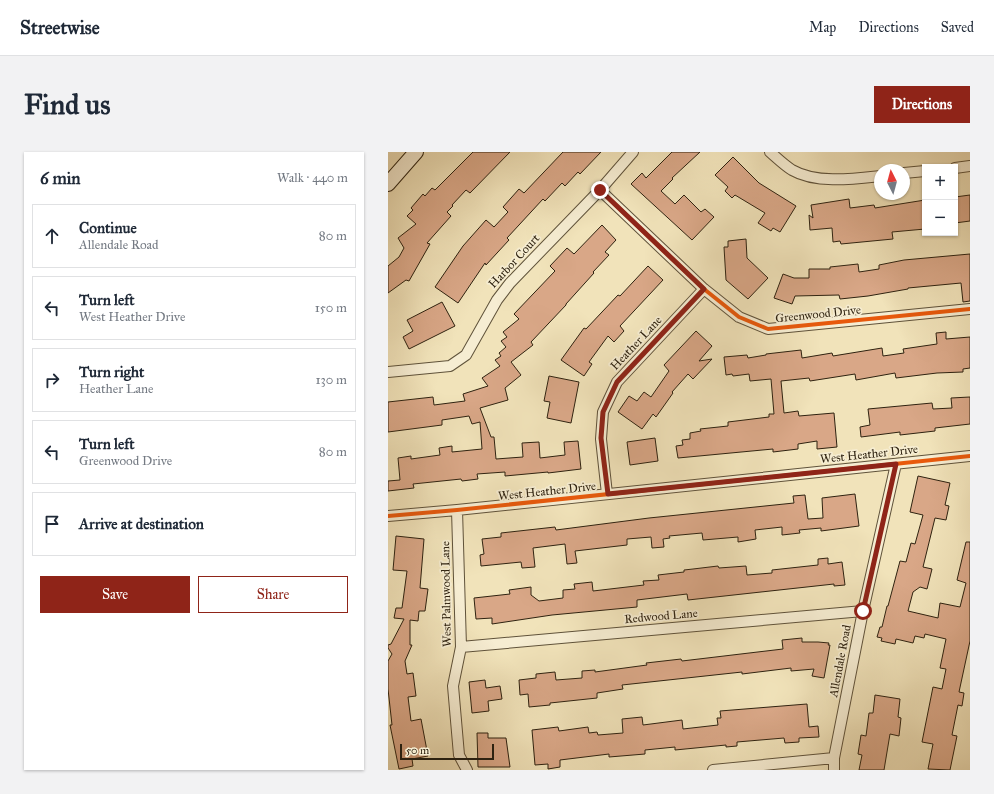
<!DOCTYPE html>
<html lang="en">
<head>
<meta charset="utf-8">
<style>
  :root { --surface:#fff; --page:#f2f2f3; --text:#1f2937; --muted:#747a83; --line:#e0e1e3; --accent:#8f2418 }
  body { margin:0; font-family:"IM FELL Great Primer",serif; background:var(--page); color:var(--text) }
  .controls { position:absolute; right:12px; top:12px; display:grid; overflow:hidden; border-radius:0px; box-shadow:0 1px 3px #0004 }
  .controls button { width:36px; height:36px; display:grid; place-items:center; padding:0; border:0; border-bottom:1px solid var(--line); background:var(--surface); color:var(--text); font:20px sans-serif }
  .compass { position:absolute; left:486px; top:12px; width:36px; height:36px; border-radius:50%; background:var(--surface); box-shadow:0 1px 3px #0004; rotate:354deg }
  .scale { position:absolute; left:12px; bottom:10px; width:94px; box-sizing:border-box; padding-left:4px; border:2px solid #2e2210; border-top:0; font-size:11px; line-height:14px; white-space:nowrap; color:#2e2210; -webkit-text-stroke:3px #f6edd2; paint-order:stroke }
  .stop { position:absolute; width:12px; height:12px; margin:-9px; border:3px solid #8f2418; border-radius:50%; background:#fff }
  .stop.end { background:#8f2418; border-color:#fff; box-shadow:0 1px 4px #0008 }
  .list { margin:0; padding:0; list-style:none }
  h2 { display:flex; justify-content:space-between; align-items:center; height:52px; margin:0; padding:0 16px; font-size:17px }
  h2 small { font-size:13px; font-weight:400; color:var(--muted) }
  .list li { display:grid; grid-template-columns:26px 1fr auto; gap:12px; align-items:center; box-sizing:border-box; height:64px; margin:0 8px 8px; padding:0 8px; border:1px solid var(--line); border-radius:0px }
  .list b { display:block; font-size:15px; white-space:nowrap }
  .list p { margin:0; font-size:13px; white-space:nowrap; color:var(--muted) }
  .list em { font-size:13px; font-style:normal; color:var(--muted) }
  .actions { display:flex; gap:8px; padding:12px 16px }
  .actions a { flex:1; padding:9px 0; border:1px solid var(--accent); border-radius:0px; text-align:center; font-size:14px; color:var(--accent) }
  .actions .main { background:var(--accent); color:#fff }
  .icon { flex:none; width:22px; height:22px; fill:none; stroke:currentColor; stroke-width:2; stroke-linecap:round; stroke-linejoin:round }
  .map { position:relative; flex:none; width:582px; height:618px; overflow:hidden; border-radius:0px }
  header { display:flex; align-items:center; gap:24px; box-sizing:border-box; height:56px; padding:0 20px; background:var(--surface); border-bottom:1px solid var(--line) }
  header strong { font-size:19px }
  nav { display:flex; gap:22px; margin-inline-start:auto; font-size:14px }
  .intro { display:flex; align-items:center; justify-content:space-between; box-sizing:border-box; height:96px; padding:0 24px }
  h1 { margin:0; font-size:28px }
  .button { padding:10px 18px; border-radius:0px; background:var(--accent); color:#fff; font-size:14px; font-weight:700 }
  main { display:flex; gap:24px; padding:0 24px }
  aside { flex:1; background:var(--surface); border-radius:0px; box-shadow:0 1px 3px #0004 }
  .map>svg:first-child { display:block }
  .building { fill:#d9a787; stroke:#2e2210 }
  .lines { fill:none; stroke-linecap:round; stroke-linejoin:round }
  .street-casing { stroke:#5f523a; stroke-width:12 }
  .secondary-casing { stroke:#2e2210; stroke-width:16 }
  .street { stroke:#f6edd2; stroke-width:10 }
  .secondary { stroke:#f6edd2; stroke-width:14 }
  .cycleway-casing { stroke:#f6edd2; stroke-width:6 }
  .cycleway { stroke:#e8590c; stroke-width:4 }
  .route { stroke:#8f2418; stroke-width:5 }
  .labels { text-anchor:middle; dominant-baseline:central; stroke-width:3.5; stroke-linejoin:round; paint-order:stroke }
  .street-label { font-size:12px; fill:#2e2210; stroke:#f6edd2 }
</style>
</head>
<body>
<header>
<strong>Streetwise</strong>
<nav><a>Map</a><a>Directions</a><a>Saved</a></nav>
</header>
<div class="intro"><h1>Find us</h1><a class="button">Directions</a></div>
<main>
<aside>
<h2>6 min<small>Walk · 440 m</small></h2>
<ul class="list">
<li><svg class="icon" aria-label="ahead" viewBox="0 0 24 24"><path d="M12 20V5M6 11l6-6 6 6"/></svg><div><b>Continue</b><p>Allendale Road</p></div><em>80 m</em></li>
<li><svg class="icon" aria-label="left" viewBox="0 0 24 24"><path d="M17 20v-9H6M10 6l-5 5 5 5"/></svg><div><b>Turn left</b><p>West Heather Drive</p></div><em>150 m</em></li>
<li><svg class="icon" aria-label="right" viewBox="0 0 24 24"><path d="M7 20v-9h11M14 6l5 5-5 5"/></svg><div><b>Turn right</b><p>Heather Lane</p></div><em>130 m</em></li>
<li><svg class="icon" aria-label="left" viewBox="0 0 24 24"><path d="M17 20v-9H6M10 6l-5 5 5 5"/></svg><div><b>Turn left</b><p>Greenwood Drive</p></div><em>80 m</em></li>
<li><svg class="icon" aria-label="arrive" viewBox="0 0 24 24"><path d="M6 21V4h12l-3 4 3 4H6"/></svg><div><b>Arrive at destination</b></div></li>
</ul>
<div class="actions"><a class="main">Save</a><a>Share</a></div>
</aside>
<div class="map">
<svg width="582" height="618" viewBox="0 0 582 618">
  <rect width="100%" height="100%" fill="#f1e3ba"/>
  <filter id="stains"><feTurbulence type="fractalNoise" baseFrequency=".005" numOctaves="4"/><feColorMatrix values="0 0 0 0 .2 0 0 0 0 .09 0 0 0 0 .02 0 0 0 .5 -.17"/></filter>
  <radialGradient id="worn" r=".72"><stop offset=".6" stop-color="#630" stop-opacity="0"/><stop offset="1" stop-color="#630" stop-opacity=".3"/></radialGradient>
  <path class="building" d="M85 0H122L82 41 78 38 64 53 65 54 59 60 63 64 39 91 42 92 21 129 18 128 0 141V114L11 105 16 96 10 86 28 72 19 64 25 58 23 56 35 42 37 44 44 36 47 38Z
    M175 0H213L192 22 190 20 177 34 174 31 157 49 155 47 119 86 121 88 98 113 97 111 70 151 47 135 75 94 98 68 106 75 120 60 115 55 131 37 136 41Z
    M284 0H312L284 26 285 27 273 39 287 52 296 43 313 60 317 57 326 65 304 88 243 32 254 21 258 26Z
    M345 5 371 31 408 54 392 80 385 76 383 79 370 71 377 61 347 43 344 46 337 39 340 35 327 23Z
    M582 43V69L567 71V45Z
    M461 47 462 56 486 53 487 56 537 48V77L504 80 505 87 453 92 452 89 445 90 444 76 422 78 421 63 425 66 423 53Z
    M214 73 228 88 217 100 221 103 205 120 206 121 178 152V153L143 190 145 193 123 210 133 223 117 236 120 248 92 256 103 285H106L108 307 135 305 134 291 151 290 152 306 177 303 176 290 190 289 193 317 160 321V320L117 324V320L89 322 90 327 74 329 73 327 25 332 26 336 0 339V329L12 328 10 306 23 304V307L52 303 51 296 64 294V300L94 297 92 270 84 272 81 264 54 268V273L0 280V250L45 245 46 253 77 249 75 242 100 234 94 226 112 214 107 208 113 204 111 201 118 195 113 189 119 185 115 180 131 167 126 162 167 119 162 114 179 96 186 102Z
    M358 87 359 106 380 126 360 147 338 128 336 95H340V89Z
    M582 102V149L575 150 573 131 520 136V137L480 144 452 147 451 143 407 144 404 152 386 146 395 122 406 126H421V117H442V115L470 112 471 120 491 117V113L516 108Z
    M260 114 275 128 232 174 236 179 226 190 220 184 201 210 204 212 196 224 173 208 196 176 198 177 230 143 232 144Z
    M54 150 67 174 21 197 15 185 25 179 19 168Z
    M308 179 324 194 311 209 324 207 305 227 300 222 284 240 285 241 268 265 265 262 254 277 230 260 241 244 249 249 256 240 263 245 281 219 276 213Z
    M558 180V187L582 185V216L575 217V220L549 221 508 226 507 221 468 228 467 222 422 229 421 226 393 229 396 261 410 259 411 264 446 261 449 295 429 297V289L410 292V297L385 300V297L290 306 288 294 295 293 294 288 302 287V281L313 279 312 277 340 274V270L381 265V262H386L383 227 362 229 361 222 345 224 344 222 338 223 336 205 359 203 360 206 378 203V202L413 198 414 206 444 201 445 204 494 196 495 204 516 201 515 197 549 192 548 181Z
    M161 224 191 230 183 271 159 266 162 250 156 249Z
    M582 245V272L547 276V279L512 283V280L473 285 472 275 482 273 480 257 544 251 545 257 564 256 563 246Z
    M267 286 270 309 242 313 239 290Z
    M530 324 562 331 557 353 561 354 558 368 547 366 535 415 544 417 539 437 532 435 525 440 520 459 550 466 552 451 572 455 578 431 569 428 578 390H582V489L571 540 576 541 574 554 570 553 564 583 569 584 562 618 540 617 545 592 534 590 545 535 554 537 558 517 552 516 558 487 537 482 536 486 527 484 525 491 508 487 507 492 493 489 494 486 489 485 492 475H494L499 454H500L512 409 518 410 523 391 527 392 535 363 522 360Z
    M467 342 471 374 433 379V376L411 378 412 381 394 383V375L367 378 368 387 350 390V385L315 388 314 381 281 384 282 386 275 387 276 395 264 396 263 385 239 387V393L187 399 189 411 179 412 177 392 145 396 147 415 134 416 133 410 93 414 92 403 96 402 94 387 113 385V381L167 375 168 378 261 366 406 351 405 344 417 343 420 367 435 366 434 346Z
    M8 384 36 387 32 436 40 437 37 459H31L30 469 22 468V493H24L17 509 19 522 25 521 28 544 20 545 23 569 33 567 40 604 24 607 25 614 11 617 2 573H4L0 537V509L4 502 0 496V493L3 492 16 467 6 466 8 456H14L19 419 5 418Z
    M440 406V412L454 410 457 433 446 434V432L300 448 299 442 249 448V455L164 463 104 472V466L88 467 86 446 122 442 121 438 143 435V443L151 449 175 446V438L187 437 186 432 204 430 205 439 256 433 255 429 271 428 270 423 296 420V418L305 417 330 414 331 416 358 414 359 423 384 421V418L430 413V407Z
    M414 486V490H430L441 491 440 493H442L436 526 424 524 426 517 403 519V516L354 522V520L234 533 235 537 209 541V546L162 551V553L141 555 140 542 132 543 131 528 148 526V522L167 520 168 528 194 526V519L207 518V520L259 513 258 511 293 507 294 509 395 497 394 488Z
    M97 528 98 536 112 534 114 547 100 549 101 559 84 561 81 530Z
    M487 543 512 547 510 565 513 566 511 584 502 582 496 618H471L474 603 470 602 473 583 478 584 481 561H485Z
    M419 552 421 575 430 574 431 585 411 586V590L397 591 396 586 349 590V594L338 595V593L287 598V595L257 598V602L221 605V602L172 608V615L160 617V612L147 613 144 578 170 575 171 579 200 575 201 581 209 580 210 583 235 581 234 567 254 565 255 573 294 568 295 577 330 573 329 566H333L332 559Z
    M89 581H100V586H118L122 615H90Z"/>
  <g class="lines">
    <g class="street-casing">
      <path id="street" d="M382 0C389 6 396 13 404 18 428 32 465 27 492 24
        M567 16 582 14
        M516 21 537 19
        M212 38 316 137 351 165 380 177 582 157
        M0 220 62 214 78 203 109 148 122 131 212 38 245 0
        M219 342 213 287 215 260 229 230 316 137
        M69 358 73 495 65 534 71 603 79 618
        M0 364 69 358 582 304
        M73 495 475 459
        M325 618 446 606
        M446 618V606L475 459 508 312"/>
    </g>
    <g class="secondary-casing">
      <path id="secondary" d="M0 32 28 0"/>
    </g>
    <use href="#street" class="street"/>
    <use href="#secondary" class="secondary"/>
    <g class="cycleway-casing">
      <path id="cycleway" d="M212 38 316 137 351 165 380 177 582 157
        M0 364 69 358 582 304"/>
    </g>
    <use href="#cycleway" class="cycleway"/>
  </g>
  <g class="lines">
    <path class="route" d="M212 38 316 137 229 230 215 260 213 286 220 342 508 312 475 459"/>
  </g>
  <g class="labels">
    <g class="street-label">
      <text transform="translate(126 109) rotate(-47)">Harbor Court</text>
      <text transform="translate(430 162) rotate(-6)">Greenwood Drive</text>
      <text transform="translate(248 191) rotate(-47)">Heather Lane</text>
      <text transform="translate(481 302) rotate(-6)">West Heather Drive</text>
      <text transform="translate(159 339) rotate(-6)">West Heather Drive</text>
      <text transform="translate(58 442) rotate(-91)">West Palmwood Lane</text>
      <text transform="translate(273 464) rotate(-5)">Redwood Lane</text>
      <text transform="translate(452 509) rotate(-79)">Allendale Road</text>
    </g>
  </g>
  <rect width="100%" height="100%" filter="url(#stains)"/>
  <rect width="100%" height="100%" fill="url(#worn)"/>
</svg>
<div class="controls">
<button>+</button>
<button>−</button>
</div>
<svg class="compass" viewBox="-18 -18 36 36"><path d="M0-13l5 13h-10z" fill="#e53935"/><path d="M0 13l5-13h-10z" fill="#747a83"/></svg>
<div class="scale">50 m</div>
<div class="stop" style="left:475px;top:459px"></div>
<div class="stop end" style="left:212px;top:38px"></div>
</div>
</main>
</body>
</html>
